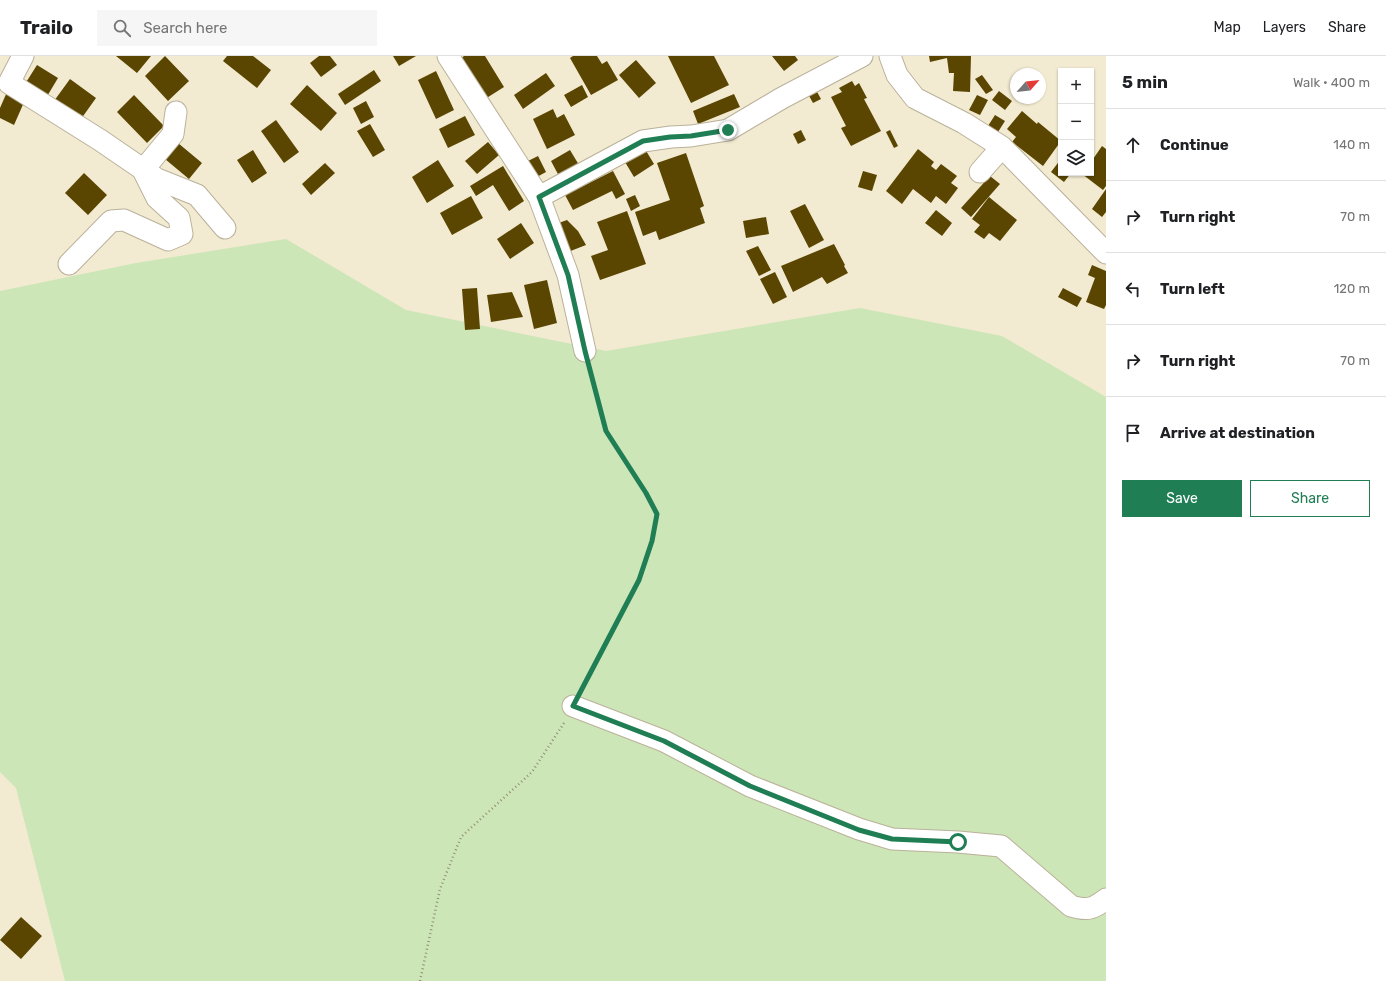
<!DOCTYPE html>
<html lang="en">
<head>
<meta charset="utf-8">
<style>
  :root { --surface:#fff; --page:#f6f6f6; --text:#202124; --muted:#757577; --line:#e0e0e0; --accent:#207e54 }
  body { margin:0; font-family:Rubik,sans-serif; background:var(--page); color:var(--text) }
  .controls { position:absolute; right:12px; top:12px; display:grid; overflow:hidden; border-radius:0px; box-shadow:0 1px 3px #0004 }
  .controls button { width:36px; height:36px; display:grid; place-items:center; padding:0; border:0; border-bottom:1px solid var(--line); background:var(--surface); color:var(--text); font:20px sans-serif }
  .compass { position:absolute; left:1010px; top:12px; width:36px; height:36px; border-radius:50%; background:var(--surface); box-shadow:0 1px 3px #0004; rotate:63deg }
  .stop { position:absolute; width:12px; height:12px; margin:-9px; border:3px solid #207e54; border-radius:50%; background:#fff }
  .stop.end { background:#207e54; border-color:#fff; box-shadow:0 1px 4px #0008 }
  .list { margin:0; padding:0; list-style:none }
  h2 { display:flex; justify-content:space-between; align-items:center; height:52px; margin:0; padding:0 16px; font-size:17px }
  h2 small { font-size:13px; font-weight:400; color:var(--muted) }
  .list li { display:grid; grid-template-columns:26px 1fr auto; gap:12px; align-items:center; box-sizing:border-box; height:72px; padding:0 16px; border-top:1px solid var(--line) }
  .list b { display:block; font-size:15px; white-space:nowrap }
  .list em { font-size:13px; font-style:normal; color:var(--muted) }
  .actions { display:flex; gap:8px; padding:12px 16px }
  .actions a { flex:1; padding:9px 0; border:1px solid var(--accent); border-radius:0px; text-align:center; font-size:14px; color:var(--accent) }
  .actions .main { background:var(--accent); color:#fff }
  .icon { flex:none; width:22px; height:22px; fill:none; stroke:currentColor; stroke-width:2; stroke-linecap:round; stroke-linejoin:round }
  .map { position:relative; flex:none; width:1106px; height:925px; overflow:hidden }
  header { display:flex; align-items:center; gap:24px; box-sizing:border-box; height:56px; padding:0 20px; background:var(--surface); border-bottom:1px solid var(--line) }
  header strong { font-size:19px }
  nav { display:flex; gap:22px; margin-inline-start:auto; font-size:14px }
  .search { width:280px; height:36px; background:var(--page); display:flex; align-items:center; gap:10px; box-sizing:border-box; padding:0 14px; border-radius:0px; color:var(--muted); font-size:15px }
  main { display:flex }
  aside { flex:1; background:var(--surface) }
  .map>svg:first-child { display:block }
  .green { fill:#cce6b7 }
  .building { fill:#5a4600 }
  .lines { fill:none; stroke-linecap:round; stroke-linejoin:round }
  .minor-casing { stroke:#bab19a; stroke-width:23 }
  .path { stroke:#928d7b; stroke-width:2.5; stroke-dasharray:1 3; stroke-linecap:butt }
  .minor { stroke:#fff; stroke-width:21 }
  .route { stroke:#207e54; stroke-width:5 }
</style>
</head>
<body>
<header>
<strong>Trailo</strong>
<div class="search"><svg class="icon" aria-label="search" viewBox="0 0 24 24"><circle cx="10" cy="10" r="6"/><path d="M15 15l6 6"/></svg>Search here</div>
<nav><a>Map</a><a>Layers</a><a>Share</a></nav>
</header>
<main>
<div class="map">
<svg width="1106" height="925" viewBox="0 0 1106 925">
  <rect width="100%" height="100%" fill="#f2ead1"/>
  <path class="green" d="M286 183 406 254 606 295 860 252 1002 280 1106 341V925H65L16 732 0 716V235L136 207Z"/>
  <path class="building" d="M116 0H151L137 17Z
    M165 0 189 25 168 45 145 20Z
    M227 0H253L271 14 257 32 223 5Z
    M319 0H330L337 9 321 21 310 7Z
    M393 0H416L399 10Z
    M464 0H485L504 31 485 43 460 3Z
    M573 0H597L602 8 607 5 618 24 591 39 570 2Z
    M668 0H714L729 29 691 47Z
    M772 0H795L798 4 784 15Z
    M929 0H971L970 36 953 35 954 17H949L947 2 930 6Z
    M636 4 656 27 639 42 619 19Z
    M37 9 58 22 46 42 25 28Z
    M374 14 381 25 345 49 338 38Z
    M436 15 454 54 436 63 418 24Z
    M546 17 555 30 523 53 514 39Z
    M982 19 993 34 986 38 975 23Z
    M70 23 96 42 81 63 54 45Z
    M852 25 855 30 859 27 867 42 864 43 881 75 851 90 841 72 846 70 831 41 842 36 839 32Z
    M307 29 337 57 321 75 290 48Z
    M582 29 588 41 571 51 564 39Z
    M816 34 821 43 813 47 808 38Z
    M999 35 1012 45 1005 54 992 44Z
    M7 36 25 44 14 69 0 62V52Z
    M734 38 740 51 698 68 693 55Z
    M134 39 164 70 147 87 117 56Z
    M977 39 988 44 980 59 969 54Z
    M366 45 374 61 361 68 353 52Z
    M553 53 557 62 564 58 575 79 547 93 533 63Z
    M1022 55 1037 68 1038 66 1061 85 1043 110 1012 86 1016 81 1007 73Z
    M995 59 1005 65 998 76 988 70Z
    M465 60 475 79 448 92 439 73Z
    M276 64 299 96 284 107 261 75Z
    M370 68 385 94 373 101 357 75Z
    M801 74 806 84 798 88 793 78Z
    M890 74 898 90 894 92 886 76Z
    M488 86 499 99 477 118 465 105Z
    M178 87 202 107 189 123 165 103Z
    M1102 90 1106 93V130L1103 134 1082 118 1083 117H1091V106Z
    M645 93 654 108 634 121 625 106Z
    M918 93 934 106 931 110 936 114 941 108 957 120 951 127 958 132 946 148 936 140 931 147 913 133 902 148 886 135Z
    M253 94 267 117 252 127 237 104Z
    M570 94 579 109 559 120 551 105Z
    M686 97 704 150 700 152 705 167 659 184 656 175 643 180 635 156 670 144 657 107Z
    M538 100 546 116 535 122 526 106Z
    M1061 103V117H1071L1064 126 1051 116Z
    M438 104 454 130 427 147 412 121Z
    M325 107 335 117 311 139 302 128Z
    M503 110 524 145 509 155 493 129 476 140 470 130Z
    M613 115 625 138 616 143 612 135 573 154 565 139Z
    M863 115 877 119 872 135 858 131Z
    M84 117 107 139 88 159 65 137Z
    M990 120 1000 128 971 161 961 152Z
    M1106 133V156L1102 161 1092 153Z
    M635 139 640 150 631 155 626 143Z
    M471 140 483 162 452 179 440 157Z
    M989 141 1017 164 1000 185 989 177 984 183 974 176 980 169 972 163Z
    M805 148 824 184 809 192 790 155Z
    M936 154 952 167 942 180 925 167Z
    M627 155 646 208 600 224 591 200 608 194 597 166Z
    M766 161 769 178 746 182 743 165Z
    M567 164 578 175 586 189 568 196 556 168Z
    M521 167 534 187 510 203 497 183Z
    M834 188 845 209 844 210 848 217 827 228 822 221 793 236 781 210Z
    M758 190 771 214 759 220 746 195Z
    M1092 209 1106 215V249L1104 253 1086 246 1095 222 1088 219Z
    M775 216 787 241 773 248 760 223Z
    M547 224 557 267 534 273 524 229Z
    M477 232 480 273 465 274 462 233Z
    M1063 232 1082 242 1077 251 1058 241Z
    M512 236 523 261 491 266 487 239Z
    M21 861 42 880 21 903 0 884Z"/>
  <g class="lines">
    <g class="minor-casing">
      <path id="minor" d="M23 0 9 27 100 84 157 123 197 139 225 172
        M448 0 539 141 568 219 585 295
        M890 0 897 19 915 42 964 67 1002 91 1106 197
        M980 116 1002 91
        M539 141 643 85 671 81 691 80 728 74 782 42 862 0
        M69 208 111 165 124 164 168 184 182 178 179 162 157 142 143 114 173 78 176 56
        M573 650 664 685 750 730 859 773 892 783 958 786 1001 790 1071 850C1087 855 1093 853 1106 843"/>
    </g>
    <path class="path" d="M582 633 639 524 652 485 657 458 646 437 606 375 590 313
      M420 925 440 833 461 781 532 716 564 667"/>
    <use href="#minor" class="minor"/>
  </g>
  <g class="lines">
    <path class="route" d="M728 74 691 80 670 81 643 85 539 141 568 219 585 295 606 375 646 437 657 458 652 485 639 524 573 650 664 685 750 730 859 774 892 783 958 786"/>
  </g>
</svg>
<div class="controls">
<button>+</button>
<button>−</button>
<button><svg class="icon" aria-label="layers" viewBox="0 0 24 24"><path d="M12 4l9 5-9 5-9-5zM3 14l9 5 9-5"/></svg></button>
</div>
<svg class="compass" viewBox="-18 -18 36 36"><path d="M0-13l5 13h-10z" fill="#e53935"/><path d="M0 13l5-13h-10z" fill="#757577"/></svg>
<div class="stop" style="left:958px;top:786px"></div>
<div class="stop end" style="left:728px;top:74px"></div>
</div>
<aside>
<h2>5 min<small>Walk · 400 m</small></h2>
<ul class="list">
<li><svg class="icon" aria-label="ahead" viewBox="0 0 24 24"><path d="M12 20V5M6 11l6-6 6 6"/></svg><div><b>Continue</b></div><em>140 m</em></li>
<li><svg class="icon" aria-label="right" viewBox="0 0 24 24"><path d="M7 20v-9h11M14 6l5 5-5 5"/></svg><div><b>Turn right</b></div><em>70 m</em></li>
<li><svg class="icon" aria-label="left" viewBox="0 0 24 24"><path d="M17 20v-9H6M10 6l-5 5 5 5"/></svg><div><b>Turn left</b></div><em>120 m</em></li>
<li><svg class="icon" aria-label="right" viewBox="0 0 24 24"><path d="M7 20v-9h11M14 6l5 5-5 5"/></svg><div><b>Turn right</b></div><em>70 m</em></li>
<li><svg class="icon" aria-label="arrive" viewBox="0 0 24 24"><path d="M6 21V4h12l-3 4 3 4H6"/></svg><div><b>Arrive at destination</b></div></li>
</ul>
<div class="actions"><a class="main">Save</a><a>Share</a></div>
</aside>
</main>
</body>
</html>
